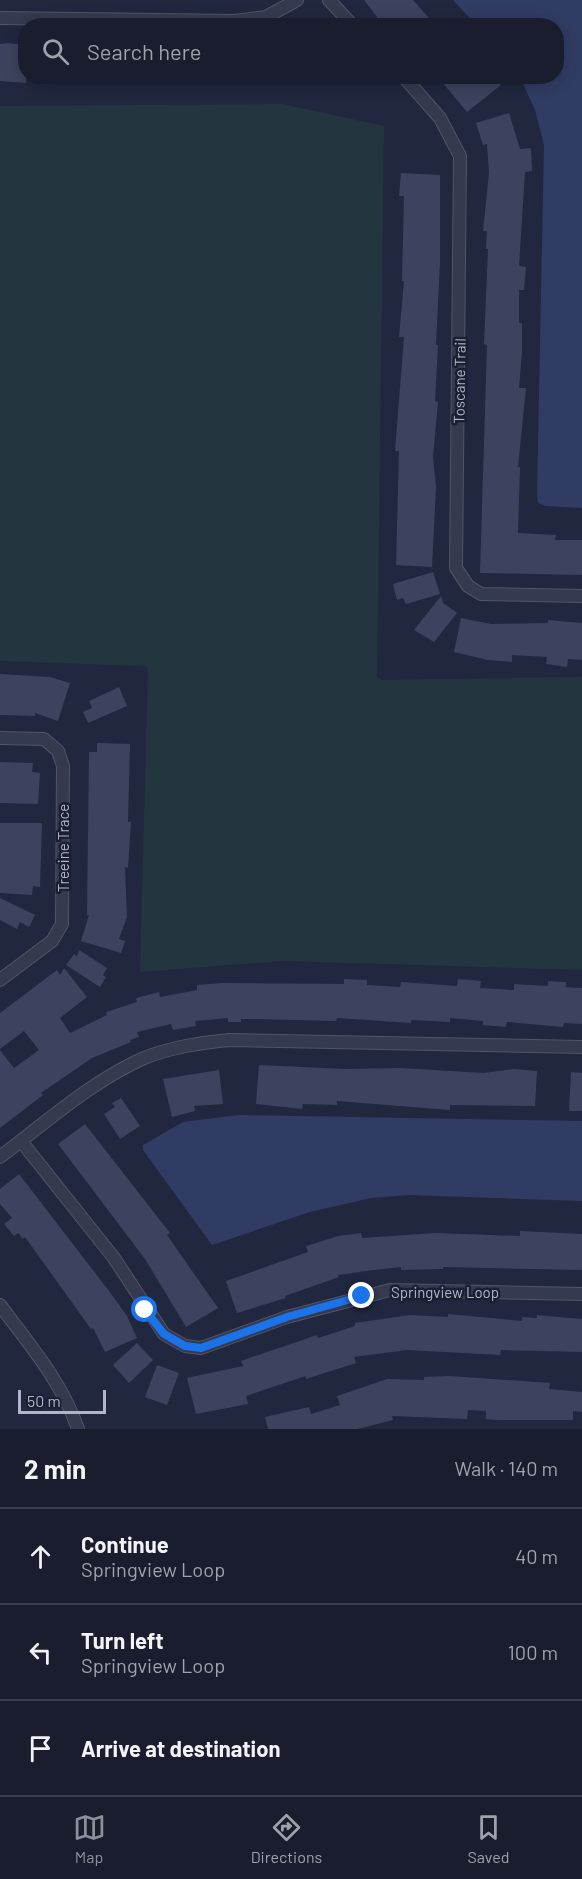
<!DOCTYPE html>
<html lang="en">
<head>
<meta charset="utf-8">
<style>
  :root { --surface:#191d2e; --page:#222636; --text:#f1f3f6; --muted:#9fa2aa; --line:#373b4a; --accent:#8c9099 }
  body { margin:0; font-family:Barlow,sans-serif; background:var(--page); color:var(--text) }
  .scale { position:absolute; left:18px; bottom:15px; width:88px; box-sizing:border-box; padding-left:6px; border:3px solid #b0b5c9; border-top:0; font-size:16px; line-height:21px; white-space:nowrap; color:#b0b5c9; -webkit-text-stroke:4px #1a1f32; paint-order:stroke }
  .stop { position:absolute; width:18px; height:18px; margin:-14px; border:4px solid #1a73e8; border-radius:50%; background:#fff }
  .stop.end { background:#1a73e8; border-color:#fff; box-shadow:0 2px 6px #0008 }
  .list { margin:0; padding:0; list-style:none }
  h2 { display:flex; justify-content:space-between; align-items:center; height:78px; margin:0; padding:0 24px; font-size:26px }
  h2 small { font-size:20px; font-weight:400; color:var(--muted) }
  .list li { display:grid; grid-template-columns:39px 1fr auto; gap:18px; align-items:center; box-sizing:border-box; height:96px; padding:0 24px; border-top:2px solid var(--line) }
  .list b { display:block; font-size:22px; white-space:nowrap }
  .list p { margin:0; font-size:20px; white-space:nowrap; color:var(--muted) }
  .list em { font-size:20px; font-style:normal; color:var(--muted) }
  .icon { flex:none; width:33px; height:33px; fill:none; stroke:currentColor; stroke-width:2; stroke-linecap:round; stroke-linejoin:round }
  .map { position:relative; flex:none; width:582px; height:1429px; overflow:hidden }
  .search { position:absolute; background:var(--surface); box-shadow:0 3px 15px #0003; left:18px; right:18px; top:18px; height:66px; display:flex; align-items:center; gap:15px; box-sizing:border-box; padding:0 21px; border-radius:24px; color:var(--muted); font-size:22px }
  .sheet { height:366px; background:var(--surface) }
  nav { display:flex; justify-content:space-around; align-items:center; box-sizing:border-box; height:84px; border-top:2px solid var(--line); background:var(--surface); font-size:16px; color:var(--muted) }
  nav a { display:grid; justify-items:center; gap:3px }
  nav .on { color:var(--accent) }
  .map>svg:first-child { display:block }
  .green { fill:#23363f }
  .water { fill:#313c64 }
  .building { fill:#3d435e }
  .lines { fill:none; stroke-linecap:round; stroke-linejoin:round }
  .minor-casing { stroke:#505568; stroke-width:14 }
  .minor { stroke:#353a4e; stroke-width:12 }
  .route { stroke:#1a73e8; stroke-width:8 }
  .labels { text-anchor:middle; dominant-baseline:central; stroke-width:5; stroke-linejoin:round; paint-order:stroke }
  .street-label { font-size:15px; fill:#b0b5c9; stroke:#1a1f32 }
</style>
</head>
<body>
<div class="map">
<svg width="582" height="1429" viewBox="0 0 582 1429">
  <rect width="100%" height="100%" fill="#21273e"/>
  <path class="green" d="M283 104 384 126 377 677 382 680 582 677V970L282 961 140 972 148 668 144 666 0 661V106Z"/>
  <path class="water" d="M453 0H582V508L545 506 538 503 537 495 544 145 535 110 520 77 556 76V26L476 25Z
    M237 1115 582 1121V1201L408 1195 371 1198 310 1212 212 1245 143 1150V1145L183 1122Z"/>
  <path class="building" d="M364 0H413L436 26H384Z
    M7 43 26 45V83L0 81V44Z
    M437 76H495L501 85 467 112Z
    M509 113 520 149 531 148 532 171 525 172 519 266 526 267 524 290H519V323H522V352L519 388H526L518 467H520L518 533 556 535 555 540H582V575L480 573 487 345 484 344 488 249H486L487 231H483L489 173 487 144 483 145 476 123Z
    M401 173 440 175V261L436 345H438L435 401 438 402 433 457 436 487 432 567 396 565 399 451H395L404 337H399L404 281H402L404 196H399Z
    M433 572 440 594 406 604 403 598 397 600 393 584Z
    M441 596 443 603 457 613 434 642 414 630Z
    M461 618 491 624 548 623V620L582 623V660L568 659 567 667 546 664 547 657 512 655V662L488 660 454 652Z
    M0 674 50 677 70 683 58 721 35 713V716L0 715Z
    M119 687 127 706 88 723 83 712 92 708 89 701Z
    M97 743 130 744 128 822H131L128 868 125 867 127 917 119 939 125 941 121 953 81 941 89 915H87L89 752H97Z
    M0 762 33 763 32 772 40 773 38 804 0 803Z
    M0 823H42L40 887 33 886 32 895 0 893Z
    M0 898 35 915 29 927 20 922 17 929 0 920Z
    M79 950 107 968 103 975 106 977 100 987 66 965 74 954 77 956Z
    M64 968 87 997 60 1018 70 1033 107 1015 106 1012 137 1002 136 998 159 992 160 997 197 990V985L224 983 344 984V979L367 980V985L400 987 401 982 457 986 458 979 481 981 480 988 514 990V984L548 986V981L566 982V987L582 988V1024L564 1023 563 1027 507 1022 506 1027 483 1025V1021L450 1018V1022L411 1020V1023L337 1018 336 1021 252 1019H241V1022H228V1018L195 1021 196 1026 173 1030 171 1024 137 1032 139 1037 130 1040 131 1042 92 1058 41 1093 43 1095 0 1128V1050L14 1068 39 1050 24 1031 0 1049V1013L57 970 60 975Z
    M259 1065 344 1069 401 1068 484 1073 514 1069 537 1071 535 1106 450 1105V1110L337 1101V1105L303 1104 302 1109 256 1104Z
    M219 1070 223 1104 194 1106 195 1111 172 1117 163 1079Z
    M571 1072 582 1073V1111H569Z
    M121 1098 140 1126 120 1139 104 1114 115 1107 112 1103Z
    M85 1124 170 1233 167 1235 218 1308 186 1327 145 1259 58 1144Z
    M19 1174 109 1291 127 1316 137 1338 105 1352 93 1328 91 1329 25 1237 23 1239 18 1233 14 1236 4 1224 12 1218 0 1204V1189Z
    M520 1231 582 1234V1270L443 1267V1269L401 1270V1267L366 1271 338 1275 339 1277 285 1296 286 1298 237 1313 226 1281 308 1252 306 1246 338 1236 361 1233 362 1238 435 1233 520 1236Z
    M448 1314 522 1321V1317L537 1318V1315L582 1319V1352L501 1350 500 1355 407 1350 354 1357 356 1363 306 1379V1376L246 1396 248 1404 196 1414 187 1378 243 1366 241 1361 317 1335 318 1338 355 1326V1323L410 1315 448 1317Z
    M137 1343 153 1360 129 1383 113 1365Z
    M157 1365 179 1373 167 1405 145 1397Z
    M450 1376 550 1383 549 1389 582 1392V1412L573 1411V1420H499L486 1419V1411L468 1410 467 1419 392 1416 393 1420 357 1429H268L265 1417 309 1407 311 1414 340 1405 337 1396 387 1379 424 1380V1377Z"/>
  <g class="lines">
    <g class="minor-casing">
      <path id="minor" d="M329 0 353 26
        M0 18 235 21 266 17 297 0
        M403 76 440 118 460 156 456 568 468 586 481 594 582 596
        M0 738 44 739 58 751 63 766 62 924 52 941 0 980
        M21 1141 114 1258 164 1334 185 1346 201 1348 287 1317 390 1290 582 1294
        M0 1157C45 1123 92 1081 144 1058 172 1047 200 1043 229 1040L582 1047
        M0 1305C29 1344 62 1382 78 1429"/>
    </g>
    <use href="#minor" class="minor"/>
  </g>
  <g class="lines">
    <path class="route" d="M145 1310 164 1334 185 1346 201 1348 287 1317 362 1296"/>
  </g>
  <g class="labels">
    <g class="street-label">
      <text transform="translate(459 381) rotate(-89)">Toscane Trail</text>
      <text transform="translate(63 848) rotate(-90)">Treeine Trace</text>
      <text x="445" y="1292">Springview Loop</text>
    </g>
  </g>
</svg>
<div class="scale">50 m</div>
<div class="stop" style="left:145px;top:1310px"></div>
<div class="stop end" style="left:362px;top:1296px"></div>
<div class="search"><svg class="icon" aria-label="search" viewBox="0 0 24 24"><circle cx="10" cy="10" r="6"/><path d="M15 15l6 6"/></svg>Search here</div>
</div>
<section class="sheet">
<h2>2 min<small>Walk · 140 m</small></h2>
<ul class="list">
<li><svg class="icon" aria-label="ahead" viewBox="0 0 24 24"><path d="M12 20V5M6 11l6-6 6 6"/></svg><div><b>Continue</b><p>Springview Loop</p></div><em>40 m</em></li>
<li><svg class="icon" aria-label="left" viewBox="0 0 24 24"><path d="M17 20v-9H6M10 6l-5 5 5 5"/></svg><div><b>Turn left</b><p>Springview Loop</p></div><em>100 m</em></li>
<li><svg class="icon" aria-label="arrive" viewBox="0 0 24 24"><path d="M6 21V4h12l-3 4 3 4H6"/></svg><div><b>Arrive at destination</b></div></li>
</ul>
</section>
<nav>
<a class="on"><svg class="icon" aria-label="map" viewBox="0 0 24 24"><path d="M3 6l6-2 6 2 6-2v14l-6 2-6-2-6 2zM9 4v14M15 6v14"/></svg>Map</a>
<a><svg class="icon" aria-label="directions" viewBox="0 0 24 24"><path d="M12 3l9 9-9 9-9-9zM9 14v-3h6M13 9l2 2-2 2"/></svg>Directions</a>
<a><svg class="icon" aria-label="saved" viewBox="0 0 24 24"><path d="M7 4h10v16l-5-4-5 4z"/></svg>Saved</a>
</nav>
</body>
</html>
